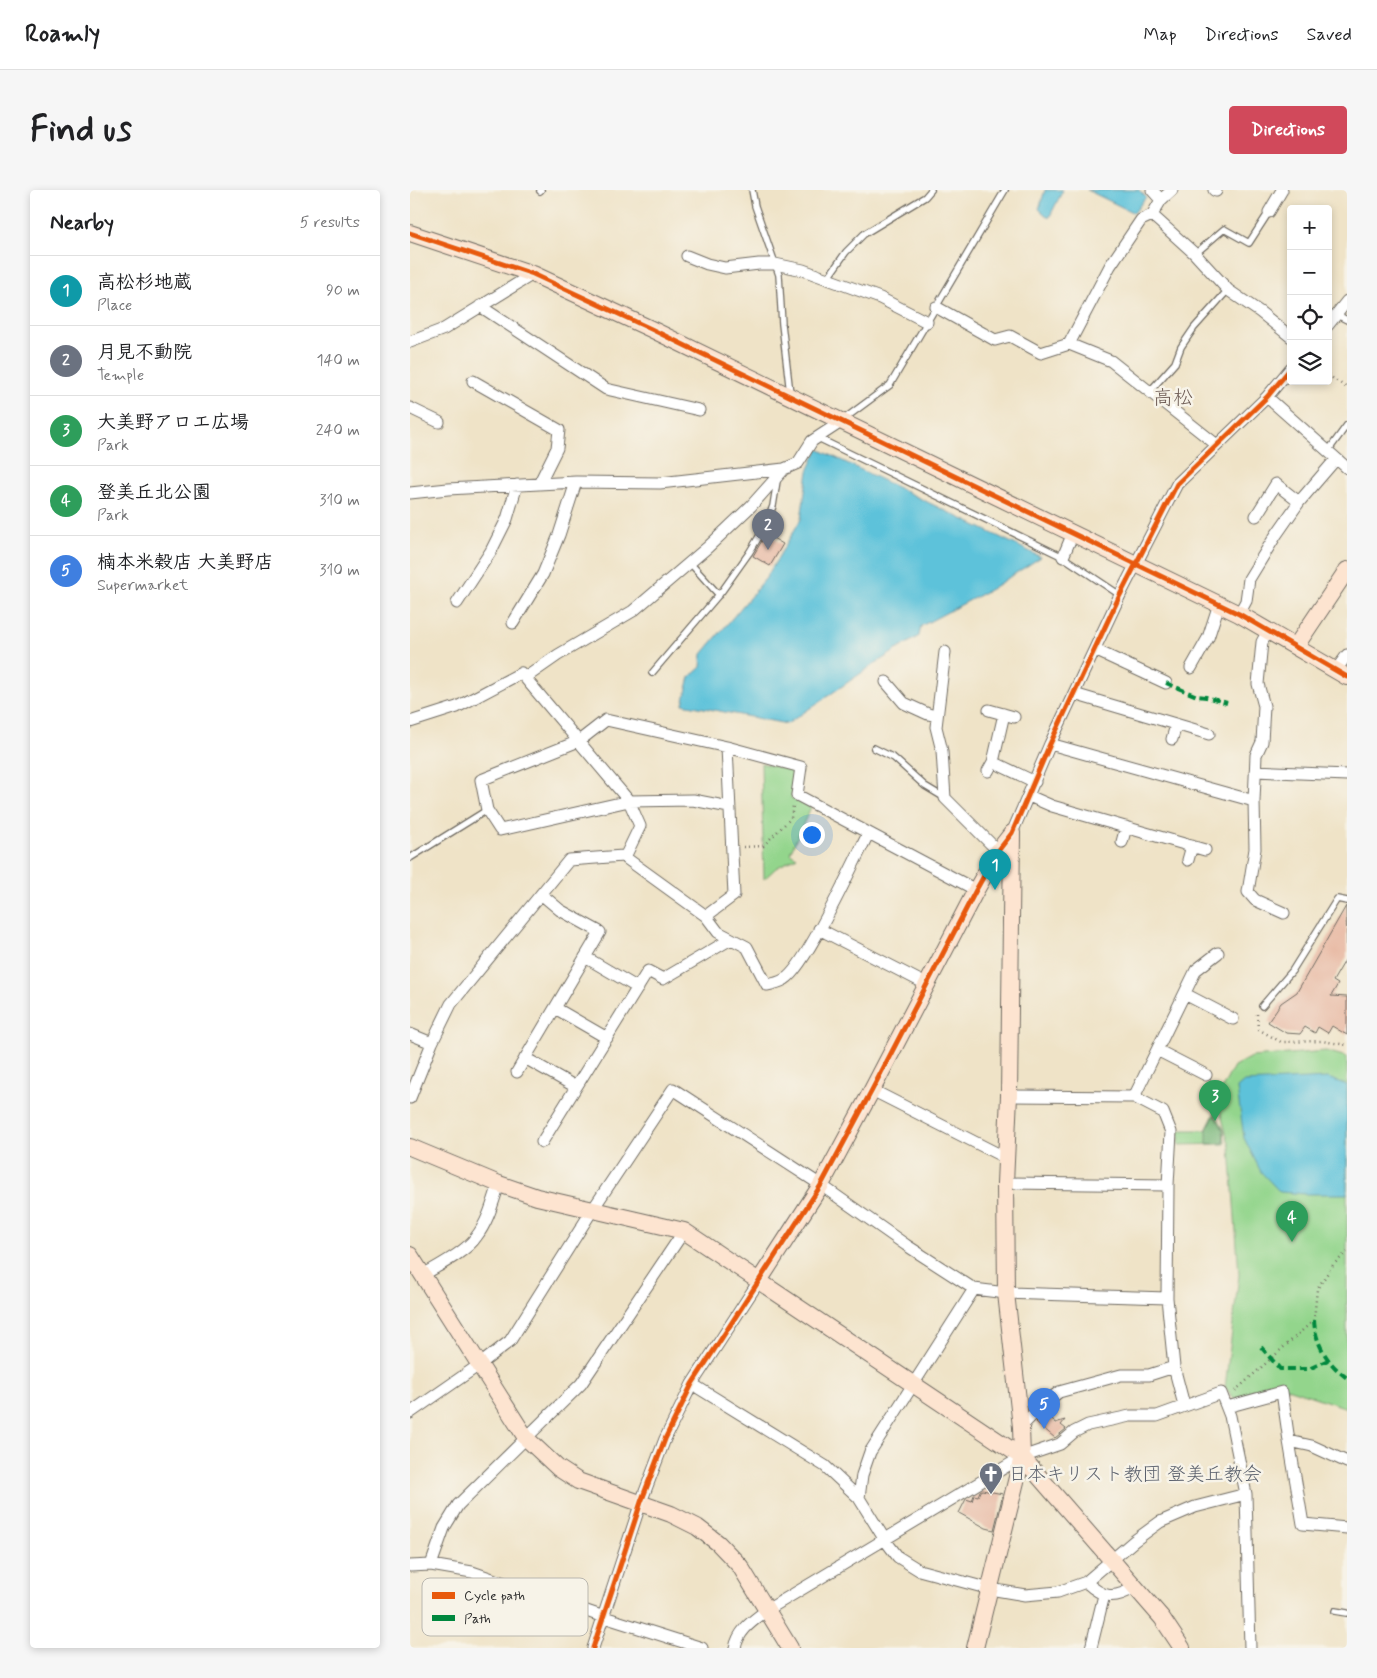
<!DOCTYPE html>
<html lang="en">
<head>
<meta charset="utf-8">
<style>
  :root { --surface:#fff; --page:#f6f6f6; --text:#202124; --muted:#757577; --line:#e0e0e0; --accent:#d1495b }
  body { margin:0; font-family:Mynerve,"Klee One",sans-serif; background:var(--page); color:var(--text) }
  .controls { position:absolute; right:15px; top:15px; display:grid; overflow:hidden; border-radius:5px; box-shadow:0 2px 8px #0003 }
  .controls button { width:45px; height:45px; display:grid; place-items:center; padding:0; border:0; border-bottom:1px solid var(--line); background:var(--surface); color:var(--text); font:25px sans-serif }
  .you { position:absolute; left:401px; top:644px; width:18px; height:18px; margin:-12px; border:4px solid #fff; border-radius:50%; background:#1a73e8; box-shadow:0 0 0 8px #1a73e833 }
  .badge { display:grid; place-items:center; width:32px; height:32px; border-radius:50%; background:var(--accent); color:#fff; font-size:16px; font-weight:700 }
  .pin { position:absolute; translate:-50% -41px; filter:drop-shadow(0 1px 2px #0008) }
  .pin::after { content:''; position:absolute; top:26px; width:18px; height:15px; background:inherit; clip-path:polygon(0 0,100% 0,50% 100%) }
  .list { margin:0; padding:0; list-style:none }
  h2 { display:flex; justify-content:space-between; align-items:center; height:65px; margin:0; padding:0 20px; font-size:21px }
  h2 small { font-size:16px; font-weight:400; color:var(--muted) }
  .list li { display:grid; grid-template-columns:32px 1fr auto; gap:15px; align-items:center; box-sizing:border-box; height:70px; padding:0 20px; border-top:1px solid var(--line) }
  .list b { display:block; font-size:19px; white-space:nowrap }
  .list p { margin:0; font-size:16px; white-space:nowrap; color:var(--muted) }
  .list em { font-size:16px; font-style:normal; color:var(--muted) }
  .icon { flex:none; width:28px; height:28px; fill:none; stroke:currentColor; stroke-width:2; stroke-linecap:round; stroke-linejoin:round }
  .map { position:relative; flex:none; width:937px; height:1458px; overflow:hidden; border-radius:5px }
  header { display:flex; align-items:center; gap:30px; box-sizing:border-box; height:70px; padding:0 25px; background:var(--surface); border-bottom:1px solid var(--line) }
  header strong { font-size:24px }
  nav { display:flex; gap:28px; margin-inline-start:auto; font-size:18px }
  .intro { display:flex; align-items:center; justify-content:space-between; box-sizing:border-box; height:120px; padding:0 30px }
  h1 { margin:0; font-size:35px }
  .button { padding:12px 22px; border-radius:5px; background:var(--accent); color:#fff; font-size:18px; font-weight:700 }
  main { display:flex; gap:30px; padding:0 30px }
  aside { flex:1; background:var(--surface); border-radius:5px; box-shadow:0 2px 8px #0003 }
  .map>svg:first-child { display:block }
  .green { fill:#93d58c; stroke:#5f805c }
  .forest { fill:#76b678; stroke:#507052 }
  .water { fill:#5dc2da; stroke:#447682 }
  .building { fill:#e7b59f }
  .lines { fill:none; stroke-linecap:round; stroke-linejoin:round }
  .lane-casing { stroke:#706b62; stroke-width:8 }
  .street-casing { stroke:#706b62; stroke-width:13 }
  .secondary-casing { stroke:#706b62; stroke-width:18 }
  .path { stroke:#706b62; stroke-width:2.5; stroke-dasharray:1 4; stroke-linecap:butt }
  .lane { stroke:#fff; stroke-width:5.5 }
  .street { stroke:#fff; stroke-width:11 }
  .secondary { stroke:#fde4d0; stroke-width:16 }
  .quiet { stroke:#00873e; stroke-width:4; stroke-dasharray:8 4; stroke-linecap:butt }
  .cycleway-casing { stroke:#f7f3e8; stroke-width:8 }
  .cycleway { stroke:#e8590c; stroke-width:5 }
  .labels { text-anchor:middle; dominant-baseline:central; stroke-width:5; stroke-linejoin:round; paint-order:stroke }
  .worship-label { font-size:19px; fill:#5b616d; stroke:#f7f3e8; text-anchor:start }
  .neighbourhood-label { font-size:20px; fill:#6d5b54; stroke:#f7f3e8 }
  .key { fill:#f7f3e8; stroke:#bab7af; stroke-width:1 }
  .key-label { font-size:14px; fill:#2b2b2b }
</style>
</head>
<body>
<header>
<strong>Roamly</strong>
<nav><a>Map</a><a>Directions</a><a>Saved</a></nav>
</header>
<div class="intro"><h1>Find us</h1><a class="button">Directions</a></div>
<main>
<aside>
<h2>Nearby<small>5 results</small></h2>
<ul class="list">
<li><span class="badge" style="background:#0f9aa8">1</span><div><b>高松杉地蔵</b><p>Place</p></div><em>90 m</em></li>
<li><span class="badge" style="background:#6b7280">2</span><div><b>月見不動院</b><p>Temple</p></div><em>140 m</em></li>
<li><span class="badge" style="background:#2e9e5b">3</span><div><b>大美野アロエ広場</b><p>Park</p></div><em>240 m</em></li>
<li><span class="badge" style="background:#2e9e5b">4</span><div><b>登美丘北公園</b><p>Park</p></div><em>310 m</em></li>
<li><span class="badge" style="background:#3f7fe0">5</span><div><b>楠本米穀店 大美野店</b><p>Supermarket</p></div><em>310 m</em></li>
</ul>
</aside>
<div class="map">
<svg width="937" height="1458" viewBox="0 0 937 1458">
  <rect width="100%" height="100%" fill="#f7f3e8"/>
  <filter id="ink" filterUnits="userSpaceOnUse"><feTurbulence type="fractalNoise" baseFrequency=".02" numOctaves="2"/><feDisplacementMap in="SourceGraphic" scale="10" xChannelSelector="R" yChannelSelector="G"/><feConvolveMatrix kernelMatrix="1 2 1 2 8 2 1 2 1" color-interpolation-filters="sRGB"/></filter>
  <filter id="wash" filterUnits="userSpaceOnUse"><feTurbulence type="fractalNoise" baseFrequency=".0096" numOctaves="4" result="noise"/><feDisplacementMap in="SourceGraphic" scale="20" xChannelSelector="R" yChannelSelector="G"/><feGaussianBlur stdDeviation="1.12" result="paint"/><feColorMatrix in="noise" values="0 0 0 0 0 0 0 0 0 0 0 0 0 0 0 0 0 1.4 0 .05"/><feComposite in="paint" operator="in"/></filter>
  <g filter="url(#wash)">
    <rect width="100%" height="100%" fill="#efe3c7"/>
    <path class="green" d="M351 573 383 581 386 585 381 608 401 617 380 663 387 667 366 678 354 689Z
      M916 861 937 867V1218L874 1197 827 1210 821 1205 815 1197 829 1085 820 957 810 921 811 900 824 876 841 867Z
      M805 922 814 940 815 954 769 955V940H796Z"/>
    <path class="forest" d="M804 926 806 927 813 940 814 953 797 954V939Z"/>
    <path class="water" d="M635 0H653L639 28 629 19Z
      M677 0H729L736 7 724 23Z
      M408 259 631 367 581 399 511 436 509 446 466 473 377 534 273 514 280 487 291 477 292 464 356 388 391 329 398 281Z
      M918 888 937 895V1004H896L870 1002 851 982 834 948 827 898 834 892Z"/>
    <g id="blocks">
      <path class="building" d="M356 344 373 354 360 376 343 366Z
        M936 716 937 767 923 791 928 794 921 806 937 807V845L922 836 918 843 908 837 905 843 895 837 890 844 876 843 858 832 871 813 887 802Z
        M637 1221 645 1233 655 1230 651 1235 656 1239 645 1248 626 1232Z
        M572 1300 593 1304 584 1340 576 1338 549 1323 556 1309 562 1311 564 1305 568 1306 570 1301Z"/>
    </g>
  </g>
  <g filter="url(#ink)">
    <use href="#blocks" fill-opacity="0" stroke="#706b62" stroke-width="1"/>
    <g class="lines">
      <g class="lane-casing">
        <path id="lane" d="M342 0 345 16 369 85 372 134 380 203
          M130 1 131 0
          M785 64 814 39 839 53 859 22
          M417 89 436 62 454 44 515 7 521 0
          M927 125 937 130
          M740 201 765 173 771 157 784 138 818 100
          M434 229 480 195 595 0
          M408 248 653 367 710 405
          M918 261 937 235
          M280 373 309 405
          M242 483 312 401 339 363 355 337 363 316 367 291
          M464 558 484 568 515 596 535 608
          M0 668 77 620
          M852 816 882 781 927 709 937 711
          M925 1421 937 1423"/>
      </g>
      <g class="street-casing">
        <path id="street" d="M804 0 806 1
          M751 10 762 0
          M859 22 872 0
          M742 25 785 64 818 100 850 122 881 147
          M277 66 297 74 315 78 349 74H365L393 80 470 108 517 132
          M70 116 196 199 289 220
          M526 117 585 150 600 146 631 163 659 154 700 76 731 30 742 25 751 10 742 0
          M918 135 937 111
          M0 152 34 139 123 84
          M659 154 701 171 807 255
          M63 191 149 240 147 258 129 294
          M857 207 937 278
          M0 218 29 232
          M0 303 38 299 166 292 250 293 374 279 388 273 402 251 431 232
          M846 326 866 294 889 312
          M653 367 663 343
          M47 413 81 361 97 329 107 295
          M829 424 836 411 839 389 866 345 889 312 926 269
          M103 433 133 384 149 345 166 292
          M858 441 852 452 848 494 854 516 852 552 846 565 844 611 845 659 838 702 845 710 874 723
          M685 460 756 493
          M535 462 526 537 532 561 535 608 588 661
          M781 478 798 448 809 414
          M926 480 937 465
          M115 488 148 465 223 421 298 357 341 316 374 279
          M476 492 494 513 518 524 527 526
          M664 504 799 544
          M579 520 604 527
          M0 532 47 517 111 483 219 611 230 636 215 667
          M762 549 766 535
          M640 554 844 611
          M583 572 625 592
          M578 581 583 572 594 524
          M845 581 937 585
          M619 606 642 616 795 660
          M319 617 283 610 219 611 90 640 77 620 71 590 169 551 196 530 317 557 391 577 387 605 566 700
          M602 643 640 554 710 405 767 294 857 207 881 178
          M712 652 716 637
          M778 670 782 656
          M296 726 324 705 317 557
          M409 739 516 794
          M175 767 228 798
          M775 804 823 829
          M145 818 197 848
          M0 844 22 853
          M747 860 796 885
          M115 868 166 897
          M107 882 190 742 150 720 131 704
          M462 900 596 968
          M599 906 724 907 753 922 761 942 758 995 757 1108 764 1177 774 1215
          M724 907 786 780 808 763
          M0 908 22 853 41 814 159 670 213 666 296 726 308 742 337 757 357 795C363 794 370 792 375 789 395 778 445 670 458 644
          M132 952 238 781 253 789 321 749
          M595 993 758 995
          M13 1085C28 1076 57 1061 66 1047 78 1032 83 1012 89 994
          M564 1099 460 1262 452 1285 449 1308 475 1350 488 1367 509 1380 580 1399 615 1405 648 1402 676 1392 724 1351 750 1332 785 1317 836 1304
          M282 1194 415 1276 449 1308
          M817 1217 872 1202 879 1251 902 1256 937 1272
          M0 1223 69 1175 100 1151 183 1019 263 899 411 995 496 1055 564 1099 596 1103 757 1108
          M611 1237 632 1215 649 1202 711 1185H739L764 1177
          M879 1251 893 1334 937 1338
          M21 1375 34 1338 48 1315 171 1194 274 1041
          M0 1376 21 1375 62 1382 194 1427 292 1458
          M676 1392C693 1408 704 1410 725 1397
          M183 1458 231 1312 255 1249 282 1194 349 1091
          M325 1458C329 1439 343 1431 357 1420L612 1267 650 1254 664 1242 678 1235 720 1226H747L811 1203 820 1226 836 1304 840 1458
          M681 1458 694 1405"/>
      </g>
      <g class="secondary-casing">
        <path id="secondary" d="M0 43 123 84 241 139 829 424 937 487
          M886 456 937 380
          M0 957 89 994 127 1007 274 1041 612 1267 752 1428 772 1458
          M0 1065 116 1248 148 1278 168 1291 261 1324 287 1337 308 1353 330 1376 380 1458
          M349 1091 411 995 462 900 566 700 588 661 602 643
          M565 1458 612 1267 611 1237 596 1103 595 993 599 906 602 643"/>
      </g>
      <path class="path" d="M918 185 937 198
        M333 657 353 656 381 628 383 616
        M847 824 848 839 871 852 912 851 937 855
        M825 1201 904 1130 907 1099 923 1075 937 1062"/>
      <use href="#lane" class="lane"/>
      <use href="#street" class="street"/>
      <use href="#secondary" class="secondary"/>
      <path class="quiet" d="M756 493 787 506 796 507 817 513
        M904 1130C905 1154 918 1174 937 1188
        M851 1157 870 1179H899L918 1170"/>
      <g class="cycleway-casing">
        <path id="cycleway" d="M0 43 123 84 241 139 829 424 937 487
          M183 1458 231 1312 255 1249 282 1194 411 995 462 900 566 700 588 661 602 643 640 554 710 405 767 294 857 207 881 178"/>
      </g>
      <use href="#cycleway" class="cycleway"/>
    </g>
  </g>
  <defs>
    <g id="church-pin" transform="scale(1.25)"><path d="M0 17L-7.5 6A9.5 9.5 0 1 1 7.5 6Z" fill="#6b7280" stroke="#f7f3e8"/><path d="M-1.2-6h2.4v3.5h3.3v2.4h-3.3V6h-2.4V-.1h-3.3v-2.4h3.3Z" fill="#fff"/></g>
  </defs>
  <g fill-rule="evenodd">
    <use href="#church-pin" x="581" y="1284"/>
  </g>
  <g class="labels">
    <g class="worship-label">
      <text x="598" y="1284">日本キリスト教団 登美丘教会</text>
    </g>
    <g class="neighbourhood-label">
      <text x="763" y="208">高松</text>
    </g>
  </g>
  <rect x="12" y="1388" width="166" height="58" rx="8" class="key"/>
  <rect x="22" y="1402" width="23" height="7" fill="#e8590c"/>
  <rect x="22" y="1425" width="23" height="6" fill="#00873e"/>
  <g class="key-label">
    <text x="54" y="1410">Cycle path</text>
    <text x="54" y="1433">Path</text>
  </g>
</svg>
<div class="controls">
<button>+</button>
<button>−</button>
<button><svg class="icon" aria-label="locate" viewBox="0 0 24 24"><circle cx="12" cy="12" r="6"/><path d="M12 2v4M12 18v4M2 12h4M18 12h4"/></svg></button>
<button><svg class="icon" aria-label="layers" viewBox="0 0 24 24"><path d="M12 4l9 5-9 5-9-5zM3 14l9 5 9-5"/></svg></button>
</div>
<div class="you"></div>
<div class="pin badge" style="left:585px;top:700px;background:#0f9aa8">1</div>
<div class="pin badge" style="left:358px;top:360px;background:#6b7280">2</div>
<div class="pin badge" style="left:805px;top:931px;background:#2e9e5b">3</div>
<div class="pin badge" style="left:882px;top:1052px;background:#2e9e5b">4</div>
<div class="pin badge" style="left:634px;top:1239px;background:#3f7fe0">5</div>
</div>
</main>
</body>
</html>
